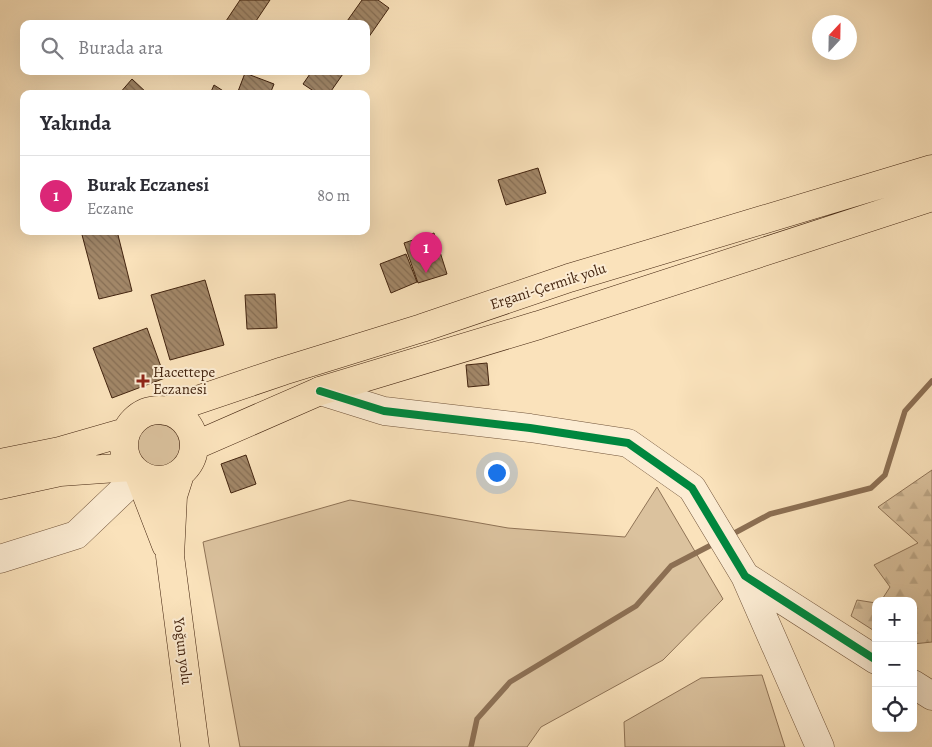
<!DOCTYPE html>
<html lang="tr">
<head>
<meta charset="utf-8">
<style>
  :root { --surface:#fff; --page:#f2f2f3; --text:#2b2b33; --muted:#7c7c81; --line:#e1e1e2; --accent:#db2777 }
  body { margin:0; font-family:Alegreya,serif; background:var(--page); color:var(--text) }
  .controls { position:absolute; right:15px; bottom:15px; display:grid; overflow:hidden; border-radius:10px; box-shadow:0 5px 20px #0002 }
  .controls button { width:45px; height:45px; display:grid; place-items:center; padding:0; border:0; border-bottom:1px solid var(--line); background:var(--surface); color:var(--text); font:25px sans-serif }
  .compass { position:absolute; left:812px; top:15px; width:45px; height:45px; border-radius:50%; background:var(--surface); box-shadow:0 5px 20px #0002; rotate:22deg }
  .you { position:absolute; left:496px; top:472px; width:18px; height:18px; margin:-12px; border:4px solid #fff; border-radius:50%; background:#1a73e8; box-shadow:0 0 0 8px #1a73e833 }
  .badge { display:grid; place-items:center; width:32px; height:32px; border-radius:50%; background:var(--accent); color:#fff; font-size:16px; font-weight:700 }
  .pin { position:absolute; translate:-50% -41px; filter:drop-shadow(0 1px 2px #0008) }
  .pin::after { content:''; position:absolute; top:26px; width:18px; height:15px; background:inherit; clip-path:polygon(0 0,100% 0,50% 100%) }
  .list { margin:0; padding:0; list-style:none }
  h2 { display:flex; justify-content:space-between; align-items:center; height:65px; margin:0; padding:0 20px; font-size:21px }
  h2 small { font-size:16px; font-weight:400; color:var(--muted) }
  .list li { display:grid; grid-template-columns:32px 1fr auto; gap:15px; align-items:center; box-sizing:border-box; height:80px; padding:0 20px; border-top:1px solid var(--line) }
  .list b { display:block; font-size:19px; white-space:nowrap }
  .list p { margin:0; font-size:16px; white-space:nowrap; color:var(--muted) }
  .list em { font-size:16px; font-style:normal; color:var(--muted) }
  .icon { flex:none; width:28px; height:28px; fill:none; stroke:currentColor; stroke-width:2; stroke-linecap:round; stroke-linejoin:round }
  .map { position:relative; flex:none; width:932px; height:747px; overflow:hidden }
  .search { position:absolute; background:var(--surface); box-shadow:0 5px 20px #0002; left:20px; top:20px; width:350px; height:55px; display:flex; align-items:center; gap:12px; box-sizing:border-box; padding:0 18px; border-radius:10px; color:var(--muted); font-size:19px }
  .panel { position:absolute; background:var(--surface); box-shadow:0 5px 20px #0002; left:20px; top:90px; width:350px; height:145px; border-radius:10px }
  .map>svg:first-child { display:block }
  .green { fill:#dbc29e; stroke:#8f7356 }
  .forest { fill:url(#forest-firs); stroke:#8f7356 }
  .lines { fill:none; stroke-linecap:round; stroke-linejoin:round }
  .stream { stroke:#8c6f53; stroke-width:5.5 }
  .building { fill:url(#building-back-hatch); stroke:#43240f }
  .minor-casing { stroke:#71543a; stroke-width:29 }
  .major-casing { stroke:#43240f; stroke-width:29 }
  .minor { stroke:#fcecd3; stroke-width:28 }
  .major { stroke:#fae2bb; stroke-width:28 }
  .cycleway-casing { stroke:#fcecd3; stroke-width:11 }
  .cycleway { stroke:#00873e; stroke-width:8 }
  .poi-dot { fill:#8f2418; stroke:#fcecd3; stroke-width:2 }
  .labels { text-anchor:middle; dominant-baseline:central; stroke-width:4; stroke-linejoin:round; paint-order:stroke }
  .street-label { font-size:15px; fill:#43240f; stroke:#fcecd3 }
  .poi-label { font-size:15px; fill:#43240f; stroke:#fcecd3; text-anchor:start }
</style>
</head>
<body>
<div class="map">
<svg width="932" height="747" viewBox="0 0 932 747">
  <defs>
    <pattern id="forest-firs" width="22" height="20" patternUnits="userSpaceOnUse" patternTransform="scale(1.25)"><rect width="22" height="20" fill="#dbc29e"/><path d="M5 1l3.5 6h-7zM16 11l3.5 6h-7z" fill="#bda787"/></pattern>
    <pattern id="building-back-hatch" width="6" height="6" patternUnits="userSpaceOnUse" patternTransform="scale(1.25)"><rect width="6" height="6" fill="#a28768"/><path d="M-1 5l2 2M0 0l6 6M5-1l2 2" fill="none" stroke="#866e54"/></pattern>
  </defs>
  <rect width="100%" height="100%" fill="#fae2bb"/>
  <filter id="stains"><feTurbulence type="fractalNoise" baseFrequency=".004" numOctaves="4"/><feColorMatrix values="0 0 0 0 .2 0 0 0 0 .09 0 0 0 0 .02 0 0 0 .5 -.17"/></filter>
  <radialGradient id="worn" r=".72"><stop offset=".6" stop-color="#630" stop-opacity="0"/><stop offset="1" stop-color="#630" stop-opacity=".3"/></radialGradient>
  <path class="green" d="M136 446a22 22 0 1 1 44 0a22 22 0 1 1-44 0Z
    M657 487 723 599 663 660 541 727 527 747H240L203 542 350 500 508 528 625 537Z
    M762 675 785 747H625L624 722 701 678Z"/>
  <path class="forest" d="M932 470V642L913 644V601H881L890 587 874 565 918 543 878 507Z
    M857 600 876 603V632L851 616Z"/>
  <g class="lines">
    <path class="stream" d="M729 536 770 514 871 488 885 475 905 411 932 381
      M471 747 477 719 510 682 636 606 671 566 717 542"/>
  </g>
  <path class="building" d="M240 0H270L254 24H224Z
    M362 0H378L389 8 366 41V24H345Z
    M312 71H345L329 94H318L303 84Z
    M245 73 274 84 270 94H237Z
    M132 79 148 94H119Z
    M214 85 228 94H210Z
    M538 168 546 193 506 205 498 180Z
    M81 231H117L132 291 99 299Z
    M434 233 447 274 418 283 404 243Z
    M406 254 417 282 391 293 380 264Z
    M205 280 224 345 170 360 151 295Z
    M275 294 277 328 247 329 245 295Z
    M147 328 165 378 112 398 93 348Z
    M487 363 489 385 468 387 466 365Z
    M246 455 256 484 231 493 221 464Z"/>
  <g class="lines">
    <g class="minor-casing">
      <path id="minor" d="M320 391 384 411 530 428 628 443 692 488 745 576 876 660
        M0 559 76 535 139 475
        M745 576 820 747
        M913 684 932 696"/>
    </g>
    <g class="major-casing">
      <path id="major" d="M124 445a35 35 0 1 1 70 0a35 35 0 1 1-70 0Z
        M165 411 283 371 422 328 569 278 932 169
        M194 446 320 391 539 325 932 197
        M0 463 60 451 126 432
        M180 474 173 496 170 556 195 747
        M139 475 166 545
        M0 485 60 472 131 467"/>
    </g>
    <use href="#minor" class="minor"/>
    <use href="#major" class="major"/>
    <g class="cycleway-casing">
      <path id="cycleway" d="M320 391 384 411 530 428 628 443 692 488 745 576 876 660"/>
    </g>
    <use href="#cycleway" class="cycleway"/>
  </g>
  <path class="poi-dot" d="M140.5 373.5h5v5h5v5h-5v5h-5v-5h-5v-5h5z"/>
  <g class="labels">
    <g class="street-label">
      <text transform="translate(548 286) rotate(-18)">Ergani-Çermik yolu</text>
      <text transform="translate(183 651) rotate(83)">Yoğun yolu</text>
    </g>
    <g class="poi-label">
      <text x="153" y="372">Hacettepe<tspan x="153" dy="17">Eczanesi</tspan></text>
    </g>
  </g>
  <rect width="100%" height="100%" filter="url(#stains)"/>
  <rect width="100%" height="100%" fill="url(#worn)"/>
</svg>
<div class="controls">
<button>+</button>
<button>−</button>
<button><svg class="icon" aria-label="locate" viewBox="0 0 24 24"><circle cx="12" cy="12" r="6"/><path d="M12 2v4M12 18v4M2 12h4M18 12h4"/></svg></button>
</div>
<svg class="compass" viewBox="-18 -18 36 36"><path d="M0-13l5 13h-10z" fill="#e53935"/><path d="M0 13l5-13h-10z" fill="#7c7c81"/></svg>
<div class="you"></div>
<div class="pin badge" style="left:426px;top:273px">1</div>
<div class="search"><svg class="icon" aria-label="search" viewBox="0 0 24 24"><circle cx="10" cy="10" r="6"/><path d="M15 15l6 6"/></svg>Burada ara</div>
<section class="panel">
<h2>Yakında<small></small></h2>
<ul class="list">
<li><span class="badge">1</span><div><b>Burak Eczanesi</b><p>Eczane</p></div><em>80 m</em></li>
</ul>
</section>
</div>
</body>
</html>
